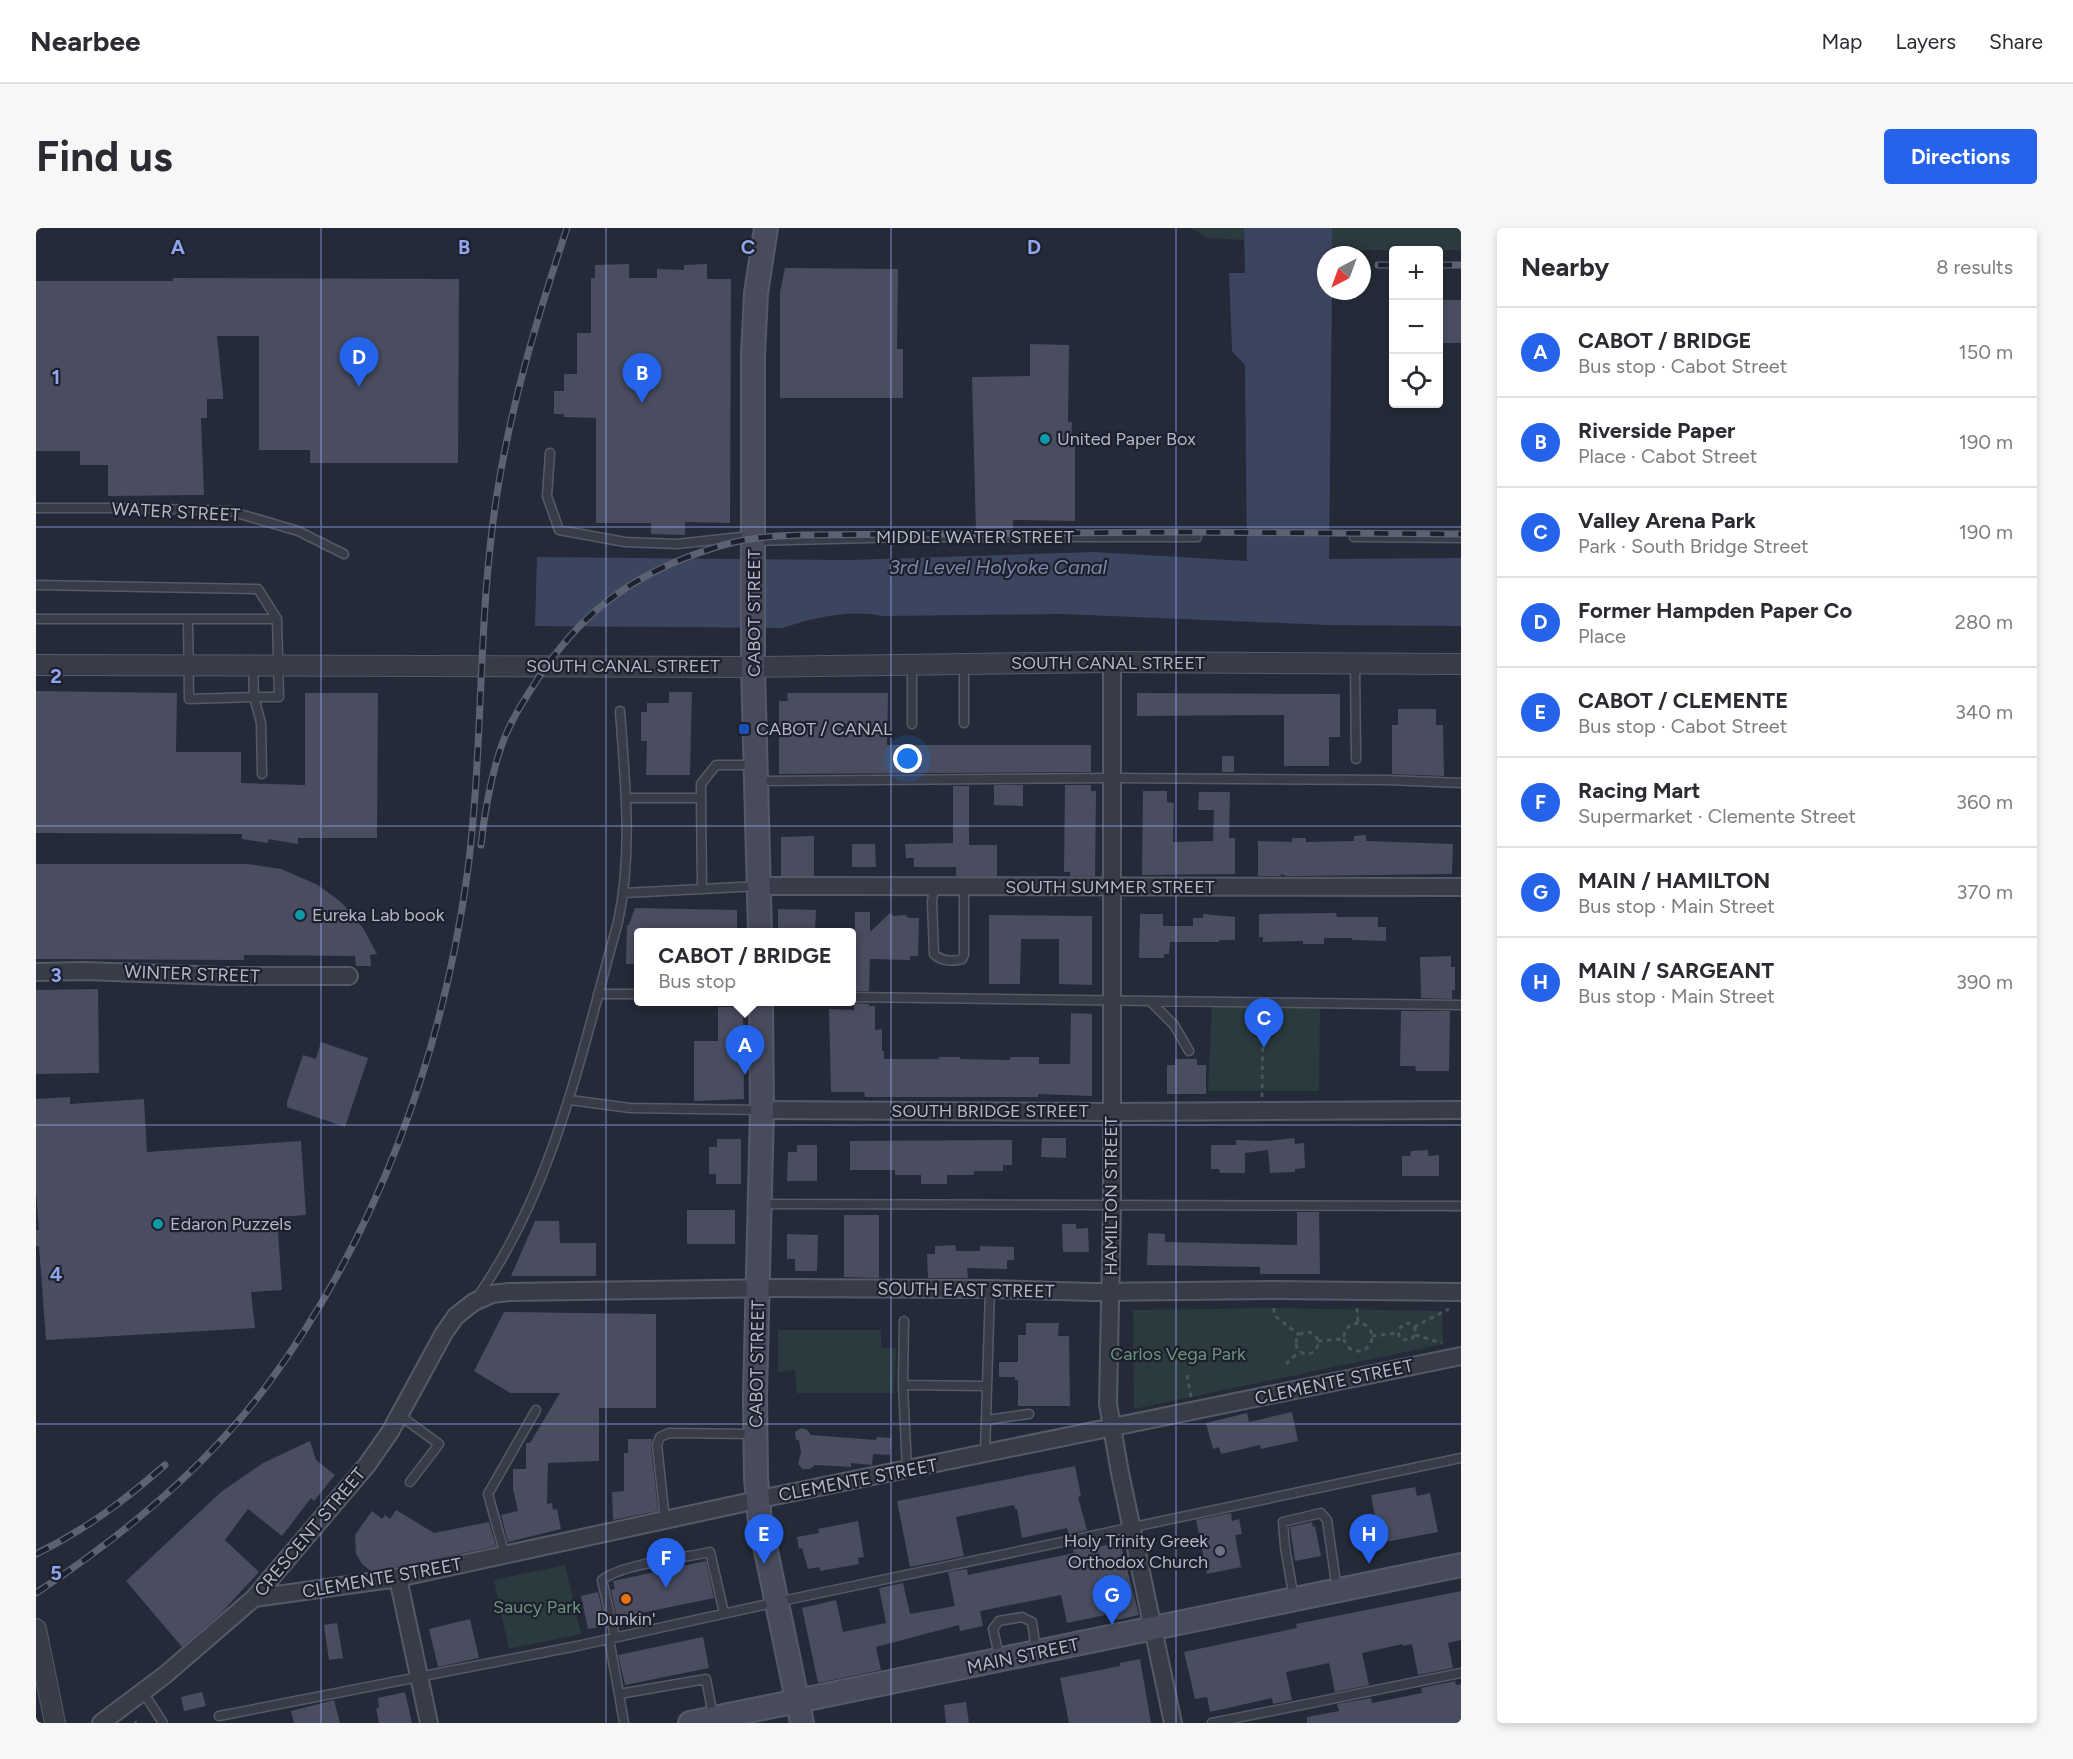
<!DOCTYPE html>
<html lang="en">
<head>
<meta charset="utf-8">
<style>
  :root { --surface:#fff; --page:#f7f7f7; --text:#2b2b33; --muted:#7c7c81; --line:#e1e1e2; --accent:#2563eb }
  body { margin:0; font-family:Figtree,sans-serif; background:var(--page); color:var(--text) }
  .controls { position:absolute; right:18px; top:18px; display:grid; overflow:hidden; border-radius:6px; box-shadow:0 3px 9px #0003 }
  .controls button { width:54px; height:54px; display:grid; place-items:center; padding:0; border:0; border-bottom:2px solid var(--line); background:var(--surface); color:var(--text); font:30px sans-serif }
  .compass { position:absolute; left:1281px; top:18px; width:54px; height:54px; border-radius:50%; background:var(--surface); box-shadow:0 3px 9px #0003; rotate:221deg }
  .you { position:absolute; left:872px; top:531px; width:21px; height:21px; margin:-15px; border:4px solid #fff; border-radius:50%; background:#1a73e8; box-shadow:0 0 0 9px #1a73e833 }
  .badge { display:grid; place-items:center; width:39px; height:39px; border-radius:50%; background:var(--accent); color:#fff; font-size:20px; font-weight:700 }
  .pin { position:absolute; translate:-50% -50px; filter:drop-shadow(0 2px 3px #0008) }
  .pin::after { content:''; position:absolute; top:32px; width:21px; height:18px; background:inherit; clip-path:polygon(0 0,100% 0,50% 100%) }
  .popup { position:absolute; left:598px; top:700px; width:222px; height:78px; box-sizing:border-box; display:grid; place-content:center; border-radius:6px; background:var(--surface); filter:drop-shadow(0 2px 4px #0005); font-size:20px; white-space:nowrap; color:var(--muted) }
  .popup b { font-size:22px; color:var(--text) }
  .popup::after { content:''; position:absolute; left:50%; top:100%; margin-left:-12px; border:12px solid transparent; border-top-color:var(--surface) }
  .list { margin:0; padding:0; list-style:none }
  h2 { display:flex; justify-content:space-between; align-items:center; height:78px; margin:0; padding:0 24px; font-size:26px }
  h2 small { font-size:20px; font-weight:400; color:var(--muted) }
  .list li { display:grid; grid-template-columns:39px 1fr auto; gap:18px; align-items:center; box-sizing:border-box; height:90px; padding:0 24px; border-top:2px solid var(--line) }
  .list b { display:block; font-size:22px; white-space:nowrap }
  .list p { margin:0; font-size:20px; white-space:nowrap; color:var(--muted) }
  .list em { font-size:20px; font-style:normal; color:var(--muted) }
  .icon { flex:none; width:33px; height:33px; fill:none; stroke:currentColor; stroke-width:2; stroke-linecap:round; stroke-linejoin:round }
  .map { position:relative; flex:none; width:1425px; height:1495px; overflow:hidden; border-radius:6px }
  header { display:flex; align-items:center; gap:36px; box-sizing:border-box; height:84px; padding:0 30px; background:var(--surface); border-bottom:2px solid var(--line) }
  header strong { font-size:28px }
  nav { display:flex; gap:33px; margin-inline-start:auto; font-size:21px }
  .intro { display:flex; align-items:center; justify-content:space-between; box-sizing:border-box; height:144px; padding:0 36px }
  h1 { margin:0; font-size:42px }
  .button { padding:15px 27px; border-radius:6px; background:var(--accent); color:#fff; font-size:21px; font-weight:700 }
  main { display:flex; gap:36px; padding:0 36px }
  aside { flex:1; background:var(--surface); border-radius:6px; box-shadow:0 3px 9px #0003 }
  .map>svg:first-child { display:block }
  .green { fill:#2b3a3e }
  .water { fill:#3c4560 }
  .building { fill:#494d5f }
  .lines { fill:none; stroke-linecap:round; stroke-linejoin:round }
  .service-casing { stroke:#565a67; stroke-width:11 }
  .minor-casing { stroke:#565a67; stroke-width:20 }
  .tertiary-casing { stroke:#565a67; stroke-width:22 }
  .secondary-casing { stroke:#565a67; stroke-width:26 }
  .path { stroke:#48555b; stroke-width:3; stroke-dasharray:4.5 4.5; stroke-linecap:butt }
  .service { stroke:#383c49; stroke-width:8 }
  .minor { stroke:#383c49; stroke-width:16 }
  .tertiary { stroke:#383c49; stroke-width:20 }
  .secondary { stroke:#474b5c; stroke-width:22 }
  .rail-casing { stroke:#5d6272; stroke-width:7 }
  .rail { stroke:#1d212e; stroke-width:4.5; stroke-dasharray:14; stroke-linecap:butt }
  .grid { fill:none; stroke:#91a5ec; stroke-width:1.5; stroke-opacity:0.55 }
  .culture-dot { fill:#0f9aa8; stroke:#1d212e; stroke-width:2 }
  .transit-dot { fill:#1a4fb4; stroke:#1d212e; stroke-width:2 }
  .worship-dot { fill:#6b7280; stroke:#1d212e; stroke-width:2 }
  .food-dot { fill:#e8710a; stroke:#1d212e; stroke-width:2 }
  .labels { text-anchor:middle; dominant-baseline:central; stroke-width:4.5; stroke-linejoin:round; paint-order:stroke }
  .poi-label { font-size:18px; fill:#b3b7c5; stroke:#1d212e; text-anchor:start }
  .street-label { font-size:18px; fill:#b3b7c5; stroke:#1d212e }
  .park-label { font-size:18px; fill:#6d937c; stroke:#1d212e }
  .water-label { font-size:20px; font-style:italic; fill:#7e89aa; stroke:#1d212e }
  .grid-label { font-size:20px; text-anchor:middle; font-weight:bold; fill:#91a5ec; stroke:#1d212e; stroke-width:4.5; stroke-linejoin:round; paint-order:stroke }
</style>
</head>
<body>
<header>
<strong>Nearbee</strong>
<nav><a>Map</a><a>Layers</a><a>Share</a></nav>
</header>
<div class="intro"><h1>Find us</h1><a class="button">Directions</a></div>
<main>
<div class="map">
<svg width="1425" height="1495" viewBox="0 0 1425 1495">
  <rect width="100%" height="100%" fill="#252a38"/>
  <path class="green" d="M1155 0H1208V12L1171 10Z
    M1296 0H1425V22H1296Z
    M1176 776 1284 777 1283 863H1172Z
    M1238 1080 1406 1083 1407 1116 1098 1181 1097 1082Z
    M742 1102H845V1120H860L858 1165H761L759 1142 742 1144Z
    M529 1337 545 1406 473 1421 458 1352Z"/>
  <path class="water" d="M1208 0H1296V27H1290V63H1296L1293 331 1425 330V398L1292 397 1027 386 846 388C812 381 778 390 746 400L499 398 501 329 814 332 1058 324 1211 333 1209 137 1196 123 1193 45H1209Z"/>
  <path class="building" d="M593 36V50H621V41L648 42V37L671 36V51H695L694 295 649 294V307L615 306V295H560V190L528 189V186H518V163H528V146H541V105H555V50H559V37Z
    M749 40 862 41 861 121H867V170H744V64Z
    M137 50 423 51 422 235H274V222H223V108H181L187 166V171H171V190H165L168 267 72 268V237H44V223H0V53H137Z
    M1402 72H1425V115H1402Z
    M994 116 1033 117 1032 194H1036L1035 218H1039V293L977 292V300L940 302 936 149 994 148Z
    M0 463 141 465 140 524H205V555L269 557V465H342L341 610H262V616L232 611V615L206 611V606L0 605Z
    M633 464H656L654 547H610L611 513H605V484H611V475H633Z
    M751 465H852L851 517H1055V544L743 546V473H752Z
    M1101 465 1304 466V509H1293V538H1248V487L1101 488Z
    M1362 481H1400V497H1407L1408 548 1356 546V497H1362Z
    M1186 528H1198V544H1186Z
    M958 557H987V578L958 577Z
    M1029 557H1055V563H1060L1059 648H1034V644H1028Z
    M917 558H933V617H961V648H920V639H878V630H870L869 616 917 615Z
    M1107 563H1131V574L1138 575 1137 614 1177 613 1178 582H1162L1163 564H1194L1193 610H1199V646L1106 647Z
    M1330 607V613L1417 616 1416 646 1270 648H1250L1246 646 1244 648H1222V613L1256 614V610H1270V614L1318 613V608Z
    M778 608V648H745V609Z
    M816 616H839L840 639H816Z
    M0 636H212L245 641 282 657 306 675 327 700 341 726 334 727 335 738H320L319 728 208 727V732L0 731Z
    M599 680 701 682V705H603V736H590L591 697H593Z
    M742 681 780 682 779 705H742Z
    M819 684H834V704L854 685 857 688 870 687 872 690H883L882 728H874V732L834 731 833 763H818Z
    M1300 685 1301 689H1342V699H1350V713L1316 712V710H1288V716H1267V713L1227 714V709H1223V686Z
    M1104 686H1127V698H1157V690H1167V686L1199 689V712H1183V714H1134L1133 726H1128V730H1103Z
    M953 687 1056 688V757L1023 756V711H985L984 756H953Z
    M1415 728V739H1419V762H1416V771L1385 770 1384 729Z
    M62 761 63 845 0 846V762Z
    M818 775 833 776V778H839V802L846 801V823H848V831H903V829H924V831L974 832V829H1003V836H1034L1035 785 1056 786V868L1002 866V869H829L828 864H795L793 781 818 782Z
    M682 779H707L708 871 658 873V813H682Z
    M1365 783H1414L1413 843H1380L1379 838H1364Z
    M285 814 332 830 309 899 251 879V874L267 827 280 831Z
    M1139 831H1161V837H1170V866H1131V837H1139Z
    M34 869V876L108 871 111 924 265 913 270 987 241 989 246 1062 215 1064 219 1100 10 1112 3 1018H0V1002H3L0 963V871Z
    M1006 910H1030V930L1005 929Z
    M1258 910 1259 916 1268 915 1269 940 1259 941V944L1234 945 1232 922 1209 925V945H1184L1183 941H1175V917H1200V912L1232 913Z
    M681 911H705V956H680V946H673V919H681Z
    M976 912V937H967V943H938V947H911V956H885V947H859V942H814V913Z
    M761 917H781V953H751L752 924H761Z
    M1392 922V928L1403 927V948H1366V928H1374L1375 923Z
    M651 982H699V1016H651Z
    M1261 984H1283L1284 1046H1224V1039L1111 1037 1112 1005 1129 1006V1014L1261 1017Z
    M808 987H843V1050L808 1049Z
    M499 993H523L524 1015H560V1048H475Z
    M1026 996H1040V1001L1052 1000 1053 1024H1027Z
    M751 1006 782 1007 781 1043H759V1031H751Z
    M919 1017 920 1023H944V1018L978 1019V1032H971V1041L931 1040 932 1050H892L891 1026H899V1018Z
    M468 1084 620 1086V1180H563V1233L512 1235 511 1276 516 1275 517 1282 521 1281 525 1301 472 1314 465 1287 482 1283 477 1261V1241H490V1215H494L524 1165H474L438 1143Z
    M990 1095H1023L1022 1108H1033L1034 1178H982V1152H979V1149H963V1134H982V1107H990Z
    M1256 1184 1262 1213 1225 1221 1224 1217 1185 1226 1183 1219 1177 1221 1170 1195 1211 1185 1213 1194Z
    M765 1200 771 1202 775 1207 840 1212 841 1209 855 1210 854 1227 837 1226 836 1237 815 1235V1239L779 1237 774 1241H767L762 1236 765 1224 763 1213 760 1211 759 1204Z
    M592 1211H616L615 1218 622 1283 577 1292 576 1264 588 1263V1225H592Z
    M274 1213 280 1232 299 1247 278 1273 275 1270 246 1308 212 1281 189 1312 223 1344 187 1383 146 1419 90 1353 185 1264 227 1235Z
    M1039 1238 1045 1268 1042 1269 1051 1302 1033 1306 1031 1300 986 1310 981 1281H979L978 1277 953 1282 920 1289 928 1328 874 1339 861 1273Z
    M1379 1259 1381 1268 1394 1265 1402 1304 1344 1315 1335 1267Z
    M360 1282 398 1305 453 1294 460 1318 360 1340 335 1343 326 1336 320 1326 319 1307 336 1283 346 1291 349 1287 354 1291Z
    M1195 1285 1196 1293 1203 1291 1206 1306 1199 1307 1205 1339 1171 1346 1160 1292Z
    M822 1293 828 1329 822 1330 823 1336 784 1343V1339L772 1341 766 1320 763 1321 761 1309 783 1305 782 1301Z
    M1276 1294 1277 1299 1279 1298 1285 1328 1259 1333 1254 1299Z
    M1084 1314 1103 1387 1081 1392 1079 1385 1031 1395 1025 1367 944 1383 947 1398 924 1403 923 1397 840 1419 845 1442 782 1455 766 1380 800 1372 807 1404 850 1395 843 1360 867 1355 874 1386 919 1378 912 1344 931 1341 932 1347 1038 1325 1036 1318 1054 1315 1056 1320Z
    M670 1333 678 1370 581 1390 575 1362 579 1361 577 1353Z
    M1425 1363V1412L1412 1415 1417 1440 1382 1447 1376 1416 1367 1418V1416L1326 1425 1333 1457 1299 1464 1293 1435 1250 1444 1256 1472 1237 1476 1236 1470 1174 1484 1171 1469 1159 1471 1148 1424 1261 1400 1260 1396Z
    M562 1364 570 1398 552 1401 545 1368Z
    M434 1391 443 1430 402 1439 393 1401Z
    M301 1395 307 1430 293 1432 288 1397Z
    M667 1409 673 1440 589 1457 582 1427Z
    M1104 1431 1115 1495H1033L1024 1450 1084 1438V1435Z
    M1419 1453 1420 1457 1425 1456V1495H1271V1489L1303 1483 1301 1476 1335 1470 1336 1475 1386 1465 1385 1460Z
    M166 1464 170 1478 148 1483 145 1469Z
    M369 1464 376 1495H343L340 1480H343L342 1470Z
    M298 1472 304 1495H258L255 1483Z
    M930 1474 933 1495H910L908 1477Z"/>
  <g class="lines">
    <g class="service-casing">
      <path id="service" d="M514 225 511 268 523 302 589 314 641 316 714 308
        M0 280H94L194 283 262 303 308 326
        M1318 309 1425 310
        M718 313 873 309H1161
        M0 357 222 361 241 391 243 469H218L225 495 226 546
        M0 391H241
        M152 391 153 471 218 469 217 438
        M1319 436 1320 531
        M876 437V496
        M928 495V436
        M721 553 1075 550 1352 552 1425 555
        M590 570H665V556L680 537H720
        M665 570 666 661
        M898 659 896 674 898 726C905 733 917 734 926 731L928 727V659
        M588 665 723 658
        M562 766H602
        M816 769 1425 777
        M1115 774 1138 797 1153 823
        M534 872 594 880 725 882
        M725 976 1425 978
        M442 1068C519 958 546 822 582 694 597 624 589 553 584 483
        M868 1093 867 1157 950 1158
        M867 1157 871 1242
        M363 1187 403 1216 374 1254
        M950 1192 993 1186
        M949 1225 954 1061
        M629 1292 621 1217 624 1209 633 1205 719 1206
        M469 1327 452 1266 500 1182
        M1258 1371 1249 1319 1247 1294 1285 1285 1291 1292 1301 1362
        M579 1409 566 1352C586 1336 647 1330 674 1324L688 1385
        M573 1411 583 1466
        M964 1432 957 1401 963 1393 986 1389 996 1394 1000 1421
        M107 1464 127 1495
        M183 1488 541 1418 741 1374 1425 1230
        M588 1495 583 1466 670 1451 677 1488
        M1176 1495 1425 1445"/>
    </g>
    <g class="minor-casing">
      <path id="minor" d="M1076 434V978L1072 1176 1084 1245 1137 1495
        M723 658 1425 659
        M0 744 48 743 188 748H313
        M726 882 1076 884 1425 882
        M362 1350 393 1495
        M218 1370 362 1350 739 1268 1425 1128
        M65 1495 129 1447 218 1370 331 1237 354 1204 408 1105 420 1088 438 1074 456 1066 473 1064 738 1060 954 1061 1057 1064 1238 1062 1425 1064"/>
    </g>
    <g class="tertiary-casing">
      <path id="tertiary" d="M0 437 717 439 1076 434 1425 436
        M0 1401 19 1495"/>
    </g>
    <g class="secondary-casing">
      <path id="secondary" d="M724 704 717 439V126L720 65 730 0
        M725 774 726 882 719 1167 720 1250 724 1294 766 1495
        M654 1495 1425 1337"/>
    </g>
    <path class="path" d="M1226 869 1227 785
      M1238 1080V1087L1263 1107
      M1321 1080 1322 1095
      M1308 1109a14 14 0 1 1 28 0a14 14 0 1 1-28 0Z
      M1378 1099 1380 1104 1376 1111 1367 1112 1363 1108 1362 1102 1368 1096 1373 1095 1378 1099 1413 1081
      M1260 1115a11 11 0 1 1 22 0a11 11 0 1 1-22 0Z
      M1379 1107 1406 1115
      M1336 1108 1362 1105
      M1282 1113 1307 1111
      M1250 1136 1264 1123
      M1151 1147 1155 1169
      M99 1493 100 1495"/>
    <use href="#service" class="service"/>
    <use href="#minor" class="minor"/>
    <use href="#tertiary" class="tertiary"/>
    <use href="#secondary" class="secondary"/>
    <g class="rail-casing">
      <path id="rail" d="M1342 37H1358
        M1402 37H1425
        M445 617C449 581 455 545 468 511 475 494 484 478 494 463 534 398 578 358 649 330 670 322 693 314 715 311 731 308 748 308 765 307L1149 304 1425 306
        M0 1326C49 1302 88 1273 129 1237
        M0 1365C87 1308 170 1240 232 1156 340 1009 406 828 431 648 448 521 441 392 461 266 475 176 502 87 531 0"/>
    </g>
    <use href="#rail" class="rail"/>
  </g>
  <path class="grid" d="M285 0V1495M570 0V1495M855 0V1495M1140 0V1495M0 299H1425M0 598H1425M0 897H1425M0 1196H1425"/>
  <g class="culture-dot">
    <circle cx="1009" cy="211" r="6"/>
    <circle cx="264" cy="687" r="6"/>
    <circle cx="122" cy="996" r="6"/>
  </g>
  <rect class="transit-dot" x="702" y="495" width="12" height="12" rx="3"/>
  <circle class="worship-dot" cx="1184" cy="1323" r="6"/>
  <circle class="food-dot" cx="590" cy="1371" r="6"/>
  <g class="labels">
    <g class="poi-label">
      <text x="1021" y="211">United Paper Box</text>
      <text x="720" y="501">CABOT / CANAL</text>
      <text x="276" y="687">Eureka Lab book</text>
      <text x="134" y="996">Edaron Puzzels</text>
      <text x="1172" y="1313" text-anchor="end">Holy Trinity Greek<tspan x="1172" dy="21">Orthodox Church</tspan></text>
      <text x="590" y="1391" text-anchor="middle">Dunkin'</text>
    </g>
    <g class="street-label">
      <text transform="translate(140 284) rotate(3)">WATER STREET</text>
      <text x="939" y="309">MIDDLE WATER STREET</text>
      <text transform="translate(718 385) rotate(-90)">CABOT STREET</text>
      <text x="1072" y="435">SOUTH CANAL STREET</text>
      <text x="587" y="438">SOUTH CANAL STREET</text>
      <text x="1074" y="659">SOUTH SUMMER STREET</text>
      <text transform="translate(156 746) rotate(2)">WINTER STREET</text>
      <text x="954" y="883">SOUTH BRIDGE STREET</text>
      <text transform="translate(1075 968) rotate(-90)">HAMILTON STREET</text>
      <text transform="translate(930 1062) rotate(1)">SOUTH EAST STREET</text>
      <text transform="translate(721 1136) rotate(-89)">CABOT STREET</text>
      <text transform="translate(1298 1154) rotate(-12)">CLEMENTE STREET</text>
      <text transform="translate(822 1252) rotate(-11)">CLEMENTE STREET</text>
      <text transform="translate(274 1304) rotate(-50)">CRESCENT STREET</text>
      <text transform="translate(346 1350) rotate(-10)">CLEMENTE STREET</text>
      <text transform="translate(987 1428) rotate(-12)">MAIN STREET</text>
    </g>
    <g class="park-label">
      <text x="1142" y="1126">Carlos Vega Park</text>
      <text x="501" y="1379">Saucy Park</text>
    </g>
    <g class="water-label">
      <text x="962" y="339">3rd Level Holyoke Canal</text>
    </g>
  </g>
  <g class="grid-label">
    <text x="142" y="26">A</text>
    <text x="428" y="26">B</text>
    <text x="712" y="26">C</text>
    <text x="998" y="26">D</text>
    <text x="20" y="156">1</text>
    <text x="20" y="455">2</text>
    <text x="20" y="754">3</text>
    <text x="20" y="1053">4</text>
    <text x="20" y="1352">5</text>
  </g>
</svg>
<div class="controls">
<button>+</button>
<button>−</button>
<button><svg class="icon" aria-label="locate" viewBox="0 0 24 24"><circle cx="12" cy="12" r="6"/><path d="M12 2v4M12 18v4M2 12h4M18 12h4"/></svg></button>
</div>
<svg class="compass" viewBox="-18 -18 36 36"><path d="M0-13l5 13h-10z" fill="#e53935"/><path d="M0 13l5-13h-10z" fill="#7c7c81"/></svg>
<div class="you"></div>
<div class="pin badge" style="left:709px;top:847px">A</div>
<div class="popup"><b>CABOT / BRIDGE</b>Bus stop</div>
<div class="pin badge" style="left:606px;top:175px">B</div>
<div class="pin badge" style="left:1228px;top:820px">C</div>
<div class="pin badge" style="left:323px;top:159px">D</div>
<div class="pin badge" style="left:728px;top:1336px">E</div>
<div class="pin badge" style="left:630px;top:1360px">F</div>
<div class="pin badge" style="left:1076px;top:1397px">G</div>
<div class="pin badge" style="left:1333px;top:1336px">H</div>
</div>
<aside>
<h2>Nearby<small>8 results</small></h2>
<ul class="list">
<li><span class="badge">A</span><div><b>CABOT / BRIDGE</b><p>Bus stop · Cabot Street</p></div><em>150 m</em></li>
<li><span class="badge">B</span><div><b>Riverside Paper</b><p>Place · Cabot Street</p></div><em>190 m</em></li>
<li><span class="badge">C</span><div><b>Valley Arena Park</b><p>Park · South Bridge Street</p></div><em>190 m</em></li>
<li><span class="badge">D</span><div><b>Former Hampden Paper Co</b><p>Place</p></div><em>280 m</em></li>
<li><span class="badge">E</span><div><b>CABOT / CLEMENTE</b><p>Bus stop · Cabot Street</p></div><em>340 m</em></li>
<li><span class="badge">F</span><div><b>Racing Mart</b><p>Supermarket · Clemente Street</p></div><em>360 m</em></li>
<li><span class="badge">G</span><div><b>MAIN / HAMILTON</b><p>Bus stop · Main Street</p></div><em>370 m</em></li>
<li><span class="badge">H</span><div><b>MAIN / SARGEANT</b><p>Bus stop · Main Street</p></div><em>390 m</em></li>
</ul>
</aside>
</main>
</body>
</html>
